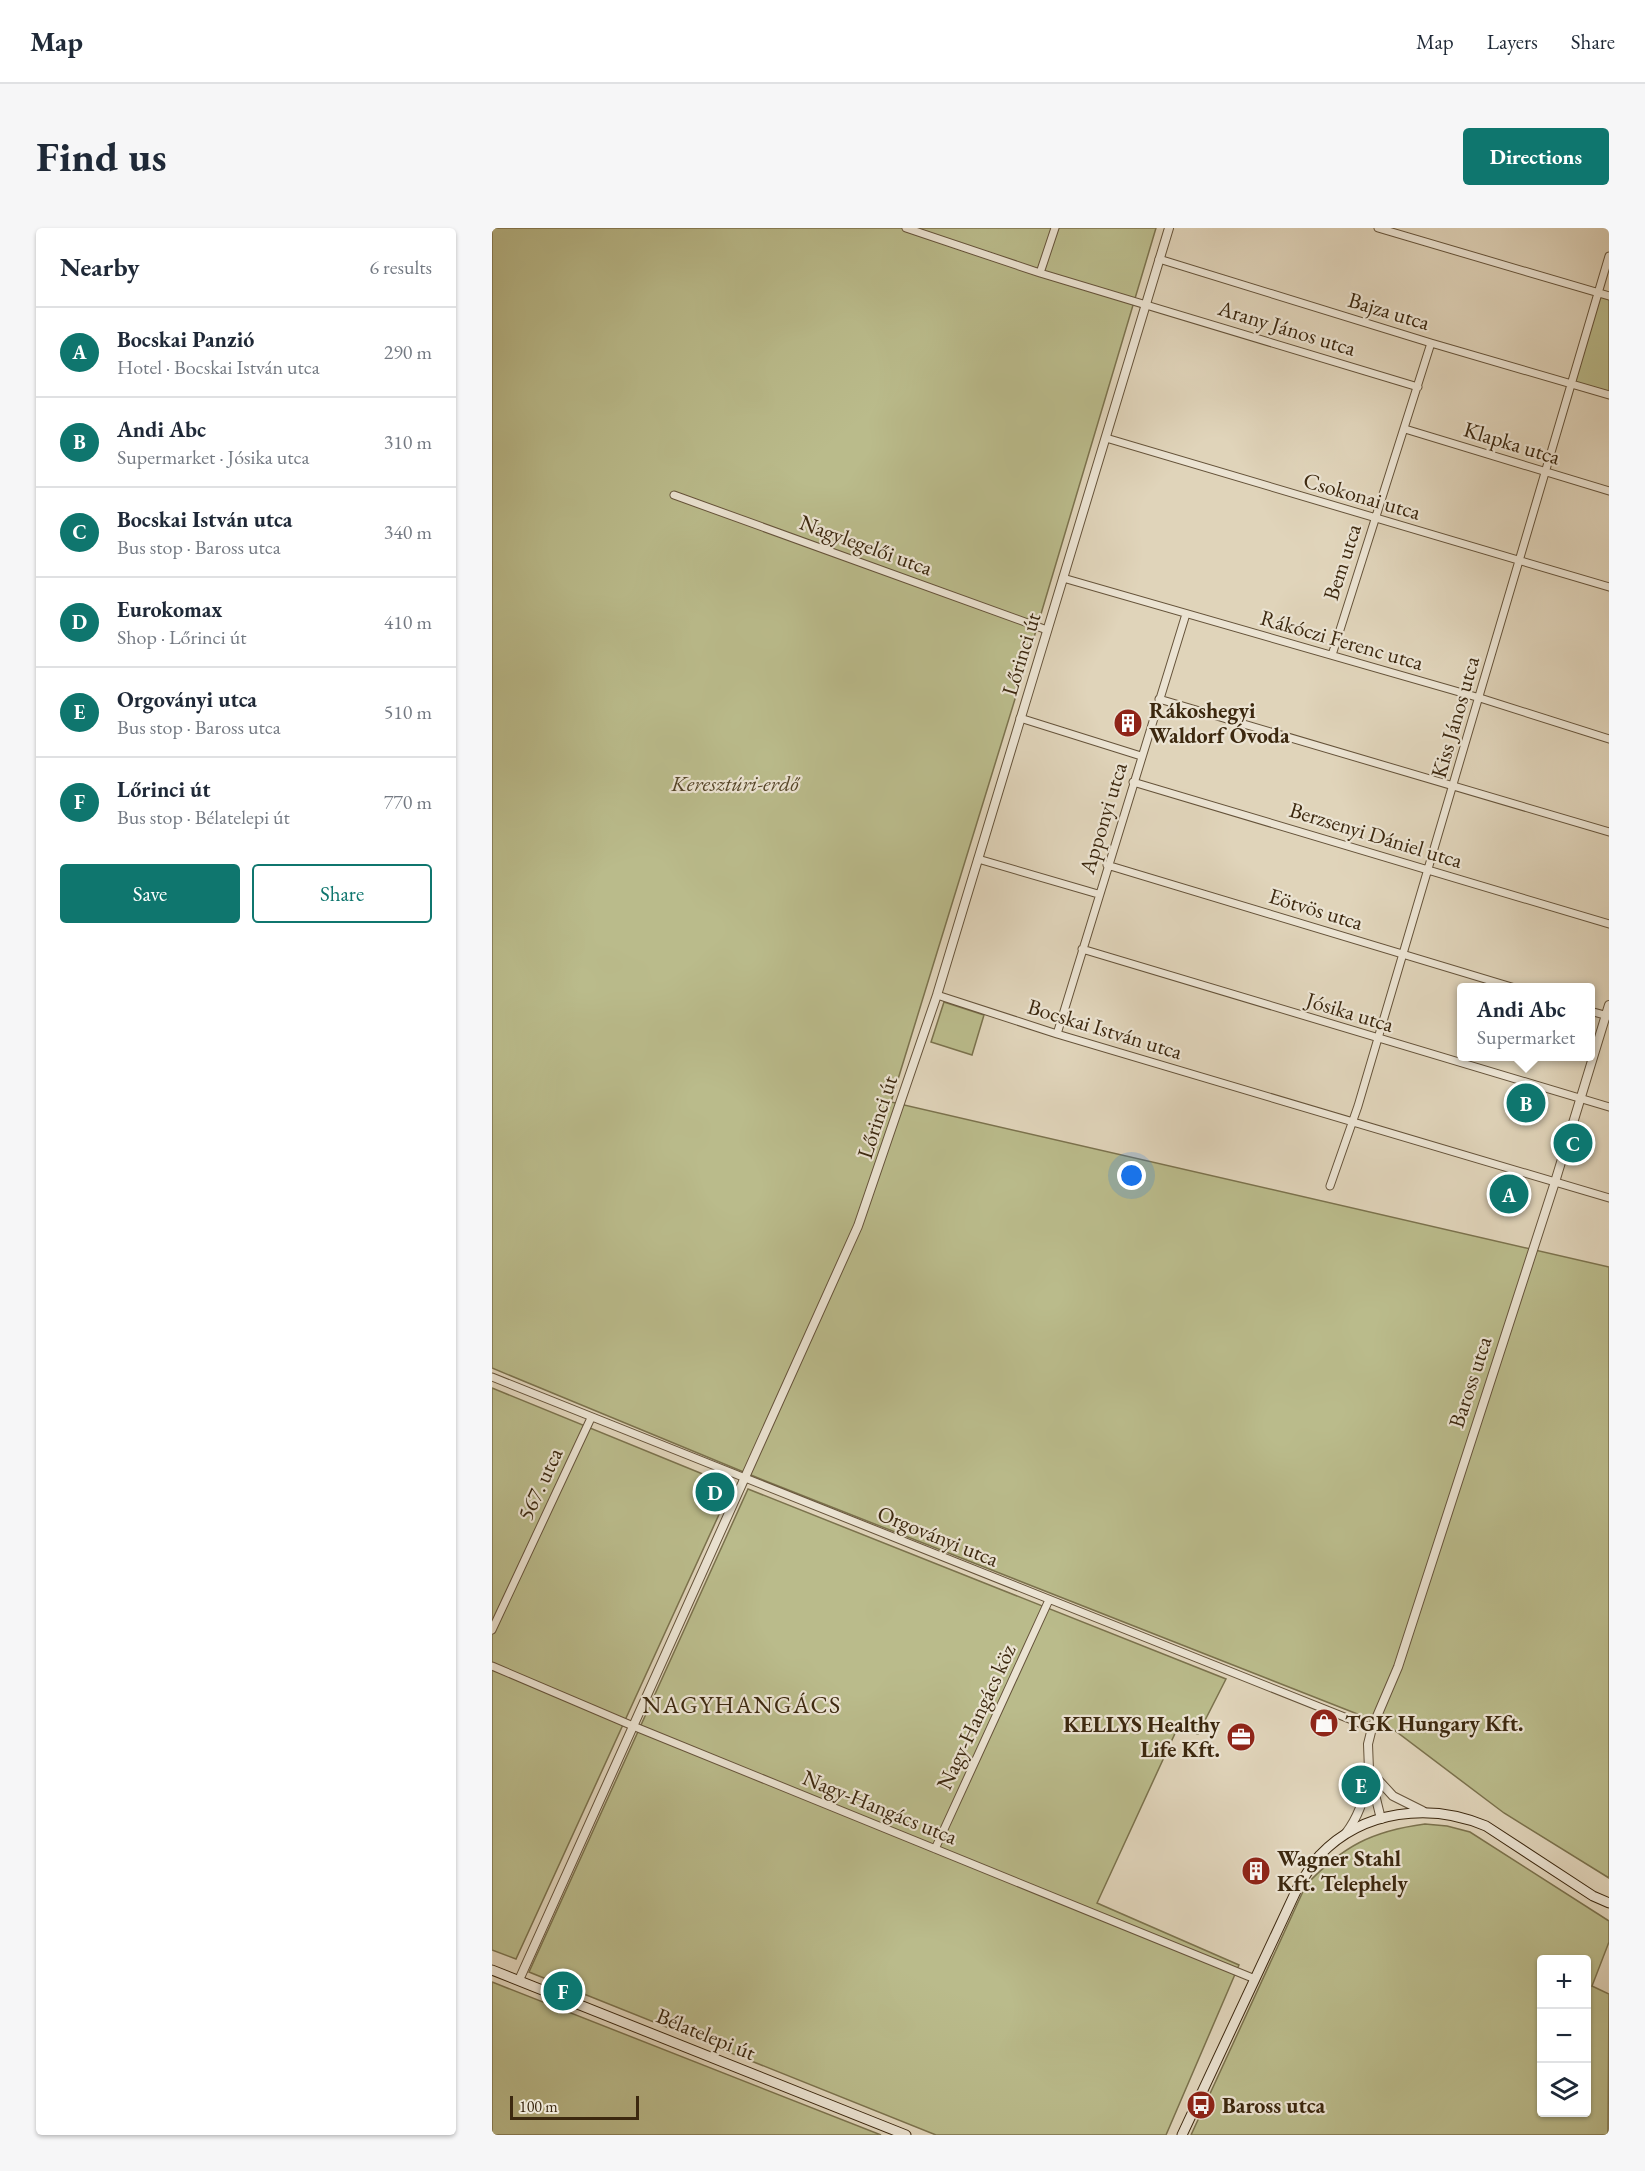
<!DOCTYPE html>
<html lang="en">
<head>
<meta charset="utf-8">
<style>
  :root { --surface:#fff; --page:#f6f6f7; --text:#1f2937; --muted:#747a83; --line:#e0e1e3; --accent:#0f766e }
  body { margin:0; font-family:"EB Garamond",serif; background:var(--page); color:var(--text) }
  .controls { position:absolute; right:18px; bottom:18px; display:grid; overflow:hidden; border-radius:6px; box-shadow:0 2px 4px #0004 }
  .controls button { width:54px; height:54px; display:grid; place-items:center; padding:0; border:0; border-bottom:2px solid var(--line); background:var(--surface); color:var(--text); font:30px sans-serif }
  .scale { position:absolute; left:18px; bottom:15px; width:129px; box-sizing:border-box; padding-left:6px; border:3px solid #3c280f; border-top:0; font-size:16px; line-height:21px; white-space:nowrap; color:#3c280f; -webkit-text-stroke:4px #ebe3d2; paint-order:stroke }
  .you { position:absolute; left:640px; top:948px; width:21px; height:21px; margin:-15px; border:4px solid #fff; border-radius:50%; background:#1a73e8; box-shadow:0 0 0 9px #1a73e833 }
  .badge { display:grid; place-items:center; width:39px; height:39px; border-radius:50%; background:var(--accent); color:#fff; font-size:20px; font-weight:700 }
  .pin { position:absolute; translate:-50% -50%; border:3px solid #fff; box-shadow:0 2px 6px #0006 }
  .popup { position:absolute; left:965px; top:755px; width:138px; height:78px; box-sizing:border-box; display:grid; place-content:center; border-radius:6px; background:var(--surface); filter:drop-shadow(0 2px 4px #0005); font-size:20px; white-space:nowrap; color:var(--muted) }
  .popup b { font-size:22px; color:var(--text) }
  .popup::after { content:''; position:absolute; left:50%; top:100%; margin-left:-12px; border:12px solid transparent; border-top-color:var(--surface) }
  .list { margin:0; padding:0; list-style:none }
  h2 { display:flex; justify-content:space-between; align-items:center; height:78px; margin:0; padding:0 24px; font-size:26px }
  h2 small { font-size:20px; font-weight:400; color:var(--muted) }
  .list li { display:grid; grid-template-columns:39px 1fr auto; gap:18px; align-items:center; box-sizing:border-box; height:90px; padding:0 24px; border-top:2px solid var(--line) }
  .list b { display:block; font-size:22px; white-space:nowrap }
  .list p { margin:0; font-size:20px; white-space:nowrap; color:var(--muted) }
  .list em { font-size:20px; font-style:normal; color:var(--muted) }
  .actions { display:flex; gap:12px; padding:18px 24px }
  .actions a { flex:1; padding:14px 0; border:2px solid var(--accent); border-radius:6px; text-align:center; font-size:21px; color:var(--accent) }
  .actions .main { background:var(--accent); color:#fff }
  .icon { flex:none; width:33px; height:33px; fill:none; stroke:currentColor; stroke-width:2; stroke-linecap:round; stroke-linejoin:round }
  .map { position:relative; flex:none; width:1117px; height:1907px; overflow:hidden; border-radius:6px }
  header { display:flex; align-items:center; gap:36px; box-sizing:border-box; height:84px; padding:0 30px; background:var(--surface); border-bottom:2px solid var(--line) }
  header strong { font-size:28px }
  nav { display:flex; gap:33px; margin-inline-start:auto; font-size:21px }
  .intro { display:flex; align-items:center; justify-content:space-between; box-sizing:border-box; height:144px; padding:0 36px }
  h1 { margin:0; font-size:42px }
  .button { padding:15px 27px; border-radius:6px; background:var(--accent); color:#fff; font-size:21px; font-weight:700 }
  main { display:flex; gap:36px; padding:0 36px }
  aside { flex:1; background:var(--surface); border-radius:6px; box-shadow:0 2px 4px #0004 }
  .map>svg:first-child { display:block }
  .green { fill:#babb8b; stroke:#7b724d; stroke-width:1.5; fill-rule:evenodd }
  .lines { fill:none; stroke-linecap:round; stroke-linejoin:round }
  .minor-casing { stroke:#65533a; stroke-width:9 }
  .tertiary-casing { stroke:#65533a; stroke-width:10 }
  .secondary-casing { stroke:#3c280f; stroke-width:11 }
  .minor { stroke:#ebe3d2; stroke-width:7 }
  .tertiary { stroke:#ebe3d2; stroke-width:8 }
  .secondary { stroke:#ebe3d2; stroke-width:9 }
  .labels { text-anchor:middle; dominant-baseline:central; stroke-width:4.5; stroke-linejoin:round; paint-order:stroke }
  .street-label { font-size:22px; fill:#3c280f; stroke:#ebe3d2 }
  .poi-label { font-size:22px; font-weight:bold; fill:#3c280f; stroke:#ebe3d2; text-anchor:start }
  .park-label { font-size:22px; font-style:italic; fill:#554528; stroke:#ebe3d2 }
  .neighbourhood-label { font-size:24px; letter-spacing:1.5px; fill:#3c280f; stroke:#ebe3d2 }
</style>
</head>
<body>
<header>
<strong>Map</strong>
<nav><a>Map</a><a>Layers</a><a>Share</a></nav>
</header>
<div class="intro"><h1>Find us</h1><a class="button">Directions</a></div>
<main>
<aside>
<h2>Nearby<small>6 results</small></h2>
<ul class="list">
<li><span class="badge">A</span><div><b>Bocskai Panzió</b><p>Hotel · Bocskai István utca</p></div><em>290 m</em></li>
<li><span class="badge">B</span><div><b>Andi Abc</b><p>Supermarket · Jósika utca</p></div><em>310 m</em></li>
<li><span class="badge">C</span><div><b>Bocskai István utca</b><p>Bus stop · Baross utca</p></div><em>340 m</em></li>
<li><span class="badge">D</span><div><b>Eurokomax</b><p>Shop · Lőrinci út</p></div><em>410 m</em></li>
<li><span class="badge">E</span><div><b>Orgoványi utca</b><p>Bus stop · Baross utca</p></div><em>510 m</em></li>
<li><span class="badge">F</span><div><b>Lőrinci út</b><p>Bus stop · Bélatelepi út</p></div><em>770 m</em></li>
</ul>
<div class="actions"><a class="main">Save</a><a>Share</a></div>
</aside>
<div class="map">
<svg width="1117" height="1907" viewBox="0 0 1117 1907">
  <rect width="100%" height="100%" fill="#e0d4ba"/>
  <filter id="stains"><feTurbulence type="fractalNoise" baseFrequency=".00333" numOctaves="4"/><feColorMatrix values="0 0 0 0 .2 0 0 0 0 .09 0 0 0 0 .02 0 0 0 .5 -.17"/></filter>
  <radialGradient id="worn" r=".72"><stop offset=".6" stop-color="#630" stop-opacity="0"/><stop offset="1" stop-color="#630" stop-opacity=".3"/></radialGradient>
  <path class="green" d="M0 0H664L543 406 399 874 1117 1039V1650L1012 1585 902 1502 873 1489 271 1252 0 1140Z
    M1107 65 1117 68V167L1079 156Z
    M452 774 492 787 480 827 439 814Z
    M0 1160 240 1258 24 1731 0 1722Z
    M256 1261 734 1451 706 1506 686 1499 605 1675 747 1737 674 1907H444L37 1744Z
    M933 1596 955 1598 978 1604 1117 1693V1714L1100 1758 1117 1766 1116 1907H699L814 1657C851 1618 880 1603 933 1596ZM1050 1732H1094V1884H1050Z
    M0 1754 389 1907H0Z"/>
  <g class="lines">
    <g class="minor-casing">
      <path id="minor" d="M414 0 548 45 926 159
        M886 0 1117 68
        M667 31 939 115 1117 167
        M548 45 563 0
        M913 201 1117 263
        M614 210 1117 359
        M182 267 555 402
        M571 350 988 470 1117 511
        M840 427 939 115
        M667 471 1117 604
        M528 490 649 528
        M641 554 1117 696
        M486 631 606 666
        M615 637 1023 760
        M590 721 1117 879
        M445 767 565 806 1117 970
        M1098 783 1116 788
        M565 806 694 386
        M838 958 866 878 1117 28
        M0 1149 880 1500
        M0 1402 99 1190
        M0 1438 141 1498 763 1751
        M443 1621 557 1372"/>
    </g>
    <g class="tertiary-casing">
      <path id="tertiary" d="M879 1544 901 1568 931 1583
        M889 1591 877 1542 876 1516 880 1500 906 1439 1063 954 1117 777
        M854 1605C867 1588 873 1569 876 1548
        M27 1752 366 998 445 767 677 0"/>
    </g>
    <g class="secondary-casing">
      <path id="secondary" d="M0 1742 414 1907
        M690 1907 805 1661C812 1650 819 1637 828 1627 871 1582 938 1574 994 1598L1101 1668 1117 1675"/>
    </g>
    <use href="#minor" class="minor"/>
    <use href="#tertiary" class="tertiary"/>
    <use href="#secondary" class="secondary"/>
  </g>
  <defs>
    <g id="building-disc" transform="scale(1.5)"><circle r="9.5" fill="#8f2418" stroke="#ebe3d2"/><path d="M-4-6H4V6H1V3H-1V6H-4ZM-2.5-4.3h1.7v1.8h-1.7ZM.8-4.3h1.7v1.8H.8ZM-2.5-1h1.7V.8h-1.7ZM.8-1h1.7V.8H.8Z" fill="#fff"/></g>
    <g id="shop-disc" transform="scale(1.5)"><circle r="9.5" fill="#8f2418" stroke="#ebe3d2"/><path d="M-5-2.5h2.3a2.7 3.5 0 0 1 5.4 0H5L5.5 6h-11ZM-1.5-2.5h3a1.5 2.3 0 0 0-3 0Z" fill="#fff"/></g>
    <g id="office-disc" transform="scale(1.5)"><circle r="9.5" fill="#8f2418" stroke="#ebe3d2"/><path d="M-6-3h4V-5.5h4V-3h4V5H-6ZM-1-4.5V-3h2v-1.5ZM-6 0V1H6V0Z" fill="#fff"/></g>
    <g id="bus-disc" transform="scale(1.5)"><circle r="9.5" fill="#8f2418" stroke="#ebe3d2"/><path d="M-5-6H5V4H4V6H2V4H-2V6H-4V4H-5ZM-3.5-4V0h7V-4ZM-3.5 1.2v1.5H-2V1.2ZM2 1.2v1.5H3.5V1.2Z" fill="#fff"/></g>
  </defs>
  <g fill-rule="evenodd">
    <use href="#building-disc" x="636" y="495"/>
    <use href="#shop-disc" x="832" y="1495"/>
    <use href="#office-disc" x="749" y="1509"/>
    <use href="#building-disc" x="764" y="1643"/>
    <use href="#bus-disc" x="709" y="1877"/>
  </g>
  <g class="labels">
    <g class="street-label">
      <text transform="translate(897 83) rotate(17)">Bajza utca</text>
      <text transform="translate(795 100) rotate(17)">Arany János utca</text>
      <text transform="translate(1020 215) rotate(17)">Klapka utca</text>
      <text transform="translate(870 268) rotate(16)">Csokonai utca</text>
      <text transform="translate(374 317) rotate(20)">Nagylegelői utca</text>
      <text transform="translate(850 334) rotate(-72)">Bem utca</text>
      <text transform="translate(850 412) rotate(16)">Rákóczi Ferenc utca</text>
      <text transform="translate(529 426) rotate(-73)">Lőrinci út</text>
      <text transform="translate(963 489) rotate(-74)">Kiss János utca</text>
      <text transform="translate(611 590) rotate(-73)">Apponyi utca</text>
      <text transform="translate(884 607) rotate(17)">Berzsenyi Dániel utca</text>
      <text transform="translate(824 681) rotate(17)">Eötvös utca</text>
      <text transform="translate(858 784) rotate(17)">Jósika utca</text>
      <text transform="translate(613 801) rotate(17)">Bocskai István utca</text>
      <text transform="translate(385 889) rotate(-72)">Lőrinci út</text>
      <text transform="translate(978 1154) rotate(-72)">Baross utca</text>
      <text transform="translate(48 1256) rotate(-65)">567. utca</text>
      <text transform="translate(446 1308) rotate(22)">Orgoványi utca</text>
      <text transform="translate(484 1489) rotate(-65)">Nagy-Hangács köz</text>
      <text transform="translate(388 1579) rotate(22)">Nagy-Hangács utca</text>
      <text transform="translate(214 1806) rotate(22)">Bélatelepi út</text>
    </g>
    <g class="poi-label">
      <text x="657" y="482">Rákoshegyi<tspan x="657" dy="25">Waldorf Óvoda</tspan></text>
      <text x="853" y="1495">TGK Hungary Kft.</text>
      <text x="728" y="1496" text-anchor="end">KELLYS Healthy<tspan x="728" dy="25">Life Kft.</tspan></text>
      <text x="785" y="1630">Wagner Stahl<tspan x="785" dy="25">Kft. Telephely</tspan></text>
      <text x="730" y="1877">Baross utca</text>
    </g>
    <g class="park-label">
      <text x="243" y="555">Keresztúri-erdő</text>
    </g>
    <g class="neighbourhood-label">
      <text x="250" y="1476">NAGYHANGÁCS</text>
    </g>
  </g>
  <rect width="100%" height="100%" filter="url(#stains)"/>
  <rect width="100%" height="100%" fill="url(#worn)"/>
</svg>
<div class="controls">
<button>+</button>
<button>−</button>
<button><svg class="icon" aria-label="layers" viewBox="0 0 24 24"><path d="M12 4l9 5-9 5-9-5zM3 14l9 5 9-5"/></svg></button>
</div>
<div class="scale">100 m</div>
<div class="you"></div>
<div class="pin badge" style="left:1017px;top:966px">A</div>
<div class="pin badge" style="left:1034px;top:875px">B</div>
<div class="popup"><b>Andi Abc</b>Supermarket</div>
<div class="pin badge" style="left:1081px;top:915px">C</div>
<div class="pin badge" style="left:223px;top:1264px">D</div>
<div class="pin badge" style="left:869px;top:1557px">E</div>
<div class="pin badge" style="left:71px;top:1763px">F</div>
</div>
</main>
</body>
</html>
